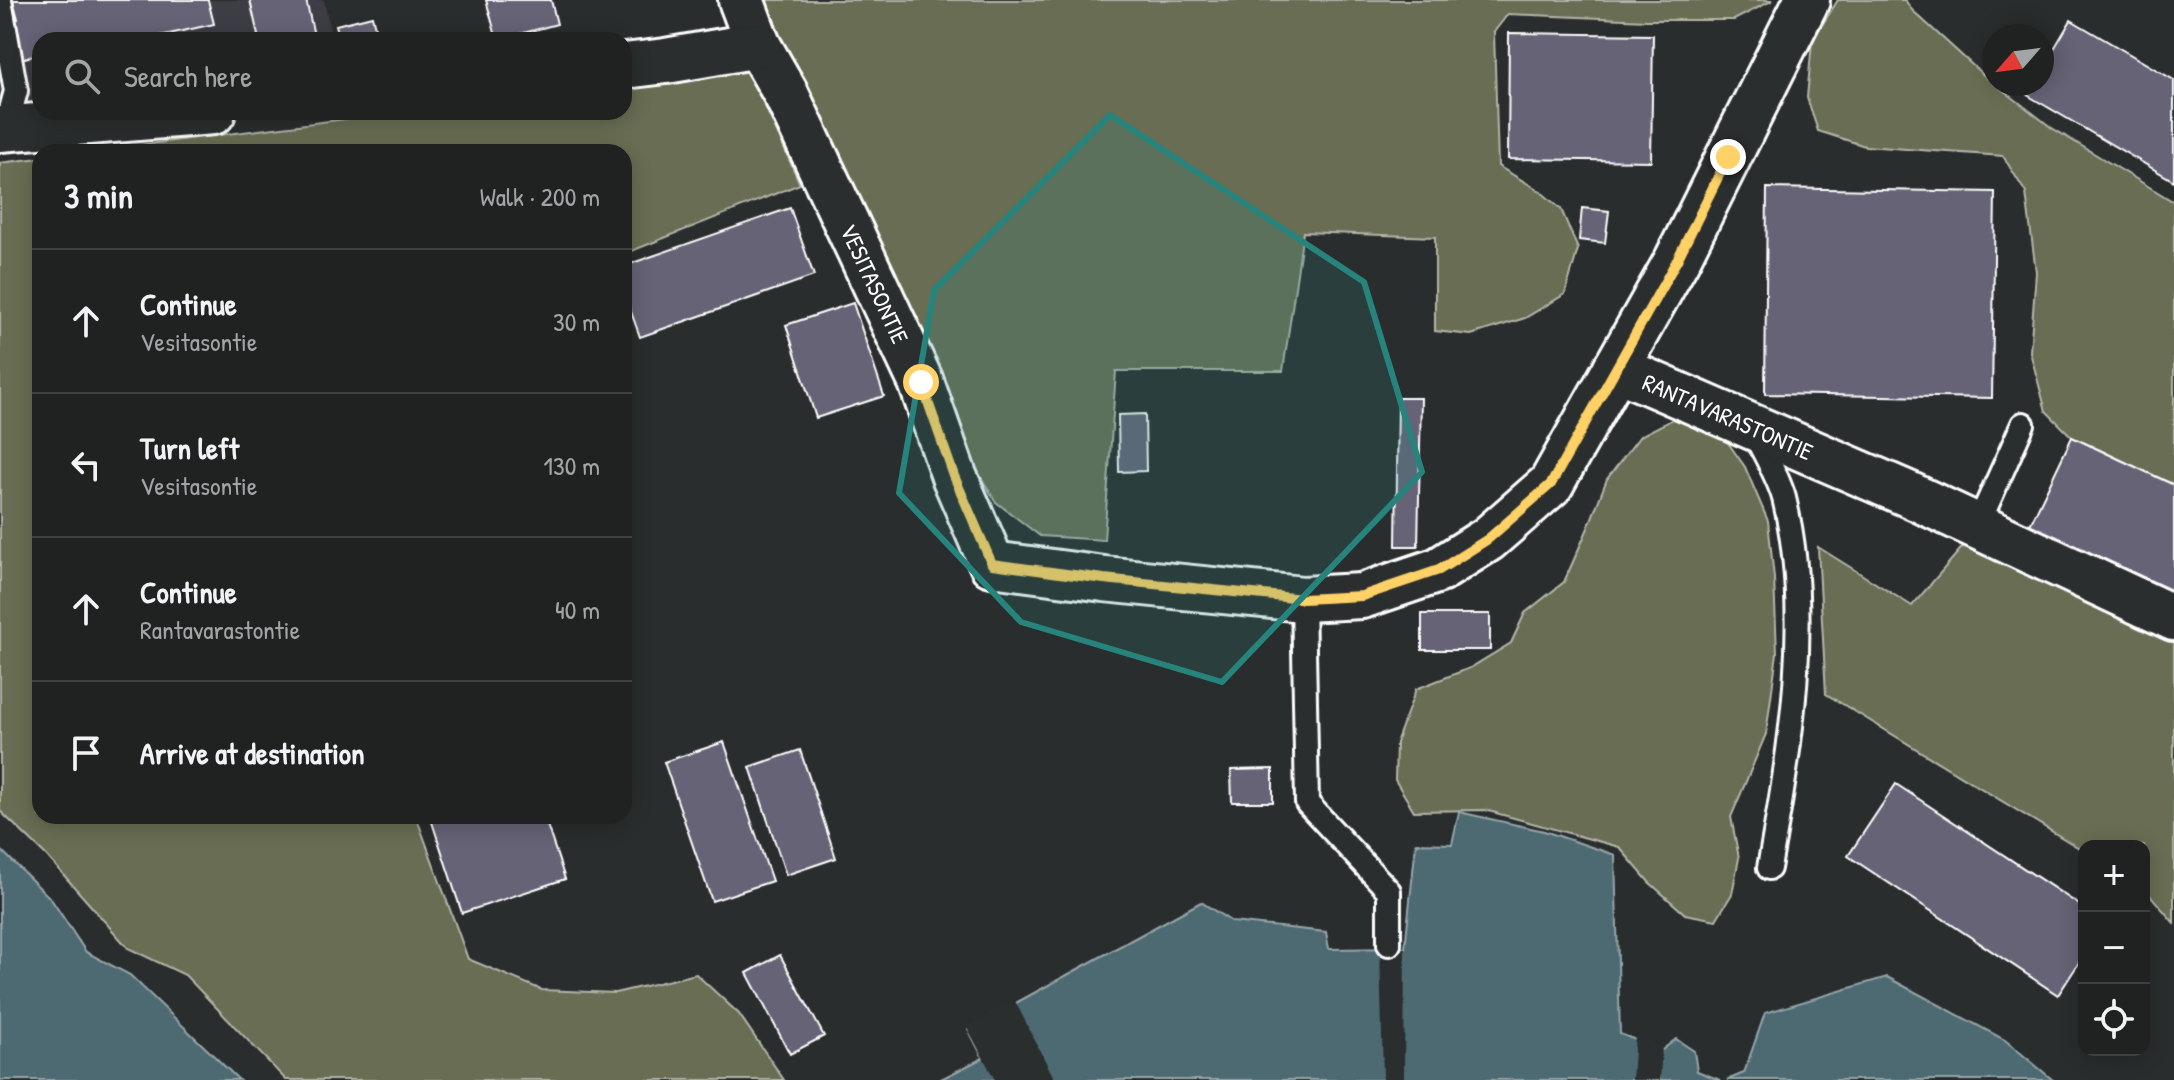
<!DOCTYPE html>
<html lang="en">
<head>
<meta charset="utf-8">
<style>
  :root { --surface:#202222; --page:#2d2f2f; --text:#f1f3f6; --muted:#a2a4a5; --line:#3d3f40 }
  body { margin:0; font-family:"Patrick Hand",sans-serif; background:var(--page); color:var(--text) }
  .controls { position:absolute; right:24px; bottom:24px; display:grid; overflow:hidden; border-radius:16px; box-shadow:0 4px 20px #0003 }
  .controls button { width:72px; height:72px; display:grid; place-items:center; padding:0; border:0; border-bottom:2px solid var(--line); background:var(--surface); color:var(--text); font:40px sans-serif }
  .compass { position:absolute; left:1982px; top:24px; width:72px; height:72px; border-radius:50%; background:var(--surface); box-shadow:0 4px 20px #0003; rotate:242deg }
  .stop { position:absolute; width:24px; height:24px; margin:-18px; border:6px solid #ffd166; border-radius:50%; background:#fff }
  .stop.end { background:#ffd166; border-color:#fff; box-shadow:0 2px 8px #0008 }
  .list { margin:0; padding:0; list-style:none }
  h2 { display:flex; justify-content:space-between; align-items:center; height:104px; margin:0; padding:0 32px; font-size:34px }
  h2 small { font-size:26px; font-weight:400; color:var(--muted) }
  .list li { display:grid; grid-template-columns:52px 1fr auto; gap:24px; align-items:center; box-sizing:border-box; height:144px; padding:0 32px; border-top:2px solid var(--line) }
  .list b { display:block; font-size:30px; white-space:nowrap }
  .list p { margin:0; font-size:26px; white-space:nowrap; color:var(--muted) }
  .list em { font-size:26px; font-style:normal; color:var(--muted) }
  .icon { flex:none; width:44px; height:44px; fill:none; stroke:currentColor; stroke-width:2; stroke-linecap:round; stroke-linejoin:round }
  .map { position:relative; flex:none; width:2174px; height:1080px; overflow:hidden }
  .search { position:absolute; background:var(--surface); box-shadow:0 4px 20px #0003; left:32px; top:32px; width:600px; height:88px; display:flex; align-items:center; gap:20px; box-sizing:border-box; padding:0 28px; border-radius:24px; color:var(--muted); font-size:30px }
  .panel { position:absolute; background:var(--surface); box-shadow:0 4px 20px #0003; left:32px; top:144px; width:600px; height:680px; border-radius:24px }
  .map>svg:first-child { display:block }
  .built { fill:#3c3e44 }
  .green { fill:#676d53; stroke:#b3b6a9; stroke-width:2 }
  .water { fill:#4e6b72; stroke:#95a6aa; stroke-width:2 }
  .pier { fill:#2a2d2e }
  .building { fill:#666476; stroke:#fff; stroke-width:2 }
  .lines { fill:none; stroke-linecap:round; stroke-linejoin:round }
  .service-casing { stroke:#fff; stroke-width:28 }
  .minor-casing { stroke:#fff; stroke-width:50 }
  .service { stroke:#2a2d2e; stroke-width:22 }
  .minor { stroke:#2a2d2e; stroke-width:44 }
  .route { stroke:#ffd166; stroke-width:10 }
  .marked { fill:#27847c; fill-opacity:0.2; stroke:#27847c; stroke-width:6; stroke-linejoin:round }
  .labels { text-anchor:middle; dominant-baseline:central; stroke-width:8; stroke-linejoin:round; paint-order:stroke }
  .street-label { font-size:24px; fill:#fff; stroke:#2a2d2e }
</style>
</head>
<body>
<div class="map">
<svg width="2174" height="1080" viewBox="0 0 2174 1080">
  <rect width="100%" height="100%" fill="#2a2d2e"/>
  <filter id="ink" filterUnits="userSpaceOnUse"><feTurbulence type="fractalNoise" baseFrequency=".0125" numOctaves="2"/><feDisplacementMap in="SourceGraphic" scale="16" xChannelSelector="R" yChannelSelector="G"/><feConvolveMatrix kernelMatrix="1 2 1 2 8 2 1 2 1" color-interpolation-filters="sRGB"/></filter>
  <g filter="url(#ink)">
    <path class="built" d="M0 0H324L332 40H40V112L0 115Z"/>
    <path class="green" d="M764 0H1773L1734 20H1647L1508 14 1494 32 1498 166 1540 191 1561 209 1578 249 1565 294 1525 318 1471 335 1435 331V237L1303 232 1283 371H1116L1104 540 1040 536 996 502 959 441 842 164 773 23Z
      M1838 0H1905L1912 10 1981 73 2052 128 2174 202V485L2072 437 2046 411 2030 352 2036 272 2026 193 2003 156 1865 146 1818 131 1807 98 1812 41Z
      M748 68 800 184 624 254V152H86L400 112H624V83Z
      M40 158V816H416L468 959 542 990 615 993 696 974 739 1014 784 1080H286L185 975 128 948 46 855 0 811V163Z
      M1677 417 1724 437 1745 467 1768 521 1774 578 1777 653 1766 734 1731 817 1739 858 1732 894 1716 920 1685 914 1649 882 1619 847 1485 810 1414 811 1395 780 1396 743 1416 689 1470 668 1511 643 1525 613 1564 582 1588 528 1607 479 1640 436Z
      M1965 544 2174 640V923L2144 888V846H2084V851L1826 694 1818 547 1912 606Z"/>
    <path class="water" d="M1459 812 1544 831 1615 855 1620 1034 1662 1050 1676 1039 1694 1051 1697 1071 1720 1080H939L983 1058 968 1029 1201 902 1232 922 1326 932 1329 949 1405 948 1416 843 1452 844Z
      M0 849 51 899 86 952 130 975 239 1080H0Z
      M1887 977 2005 1040 2053 1080H1727L1744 1073 1765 1013Z"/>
    <path class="pier" d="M1380 948H1405L1404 1080H1383Z
      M1014 999 1055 1080H995L968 1029 966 1025Z
      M1635 1035 1662 1045 1660 1080H1632Z"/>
    <path class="building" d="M13 0H208L214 24 142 40H40V54L21 59 12 20 18 19Z
      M250 0H306L315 40H259Z
      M486 0H551L557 24 497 40Z
      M372 16 378 40H340L336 25Z
      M2071 20 2174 80V181L2027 95 2033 84H2042V69Z
      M1509 33 1653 35 1651 161 1508 159Z
      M1767 188 1995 192 1992 398 1765 394Z
      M790 208 814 276 640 337 624 292V266Z
      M1582 208 1609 211 1605 243 1579 240Z
      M853 303 884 396 816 418 786 325Z
      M1398 398H1421L1418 546H1396Z
      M1145 414 1146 471 1119 472 1118 415Z
      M2072 437 2174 485V594L2029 527Z
      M1422 614H1490V650H1422Z
      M724 742 772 881 712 901 664 762Z
      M800 750 836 858 786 875 750 767Z
      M1273 769V802H1232L1231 770Z
      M1896 784 2084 908V955L2058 995 1848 856Z
      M430 816H544L565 879 462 913Z
      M780 955 824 1036 790 1054 747 973Z"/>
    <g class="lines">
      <g class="service-casing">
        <path id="service" d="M0 1 16 91 6 128
          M1753 431C1763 451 1778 476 1784 498 1813 617 1790 749 1769 868
          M1977 527 2023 424
          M1303 599 1307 803 1389 891V944"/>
      </g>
      <g class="minor-casing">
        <g id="minor">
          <path id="s1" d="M741 0 758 45 786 94 921 382 954 476 992 564 1104 579 1303 599 1362 596 1439 570 1488 539 1551 484 1677 260 1807 0"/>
          <path d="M624 66 666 61 758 45"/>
          <path d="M0 129 213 112"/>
          <path id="s2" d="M1616 368 1908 494 2174 618"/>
        </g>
      </g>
      <use href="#service" class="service"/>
      <use href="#minor" class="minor"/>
    </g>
  </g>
  <g class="lines" filter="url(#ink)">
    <path class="route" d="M921 382 954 476 992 564 1104 579 1303 599 1362 596 1439 570 1488 539 1551 484 1677 260 1728 157"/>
  </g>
  <path class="marked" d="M1110 115 1364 282 1422 472 1222 682 1021 622 899 493 934 290Z"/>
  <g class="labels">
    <g class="street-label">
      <text stroke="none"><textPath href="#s1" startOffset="314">VESITASONTIE</textPath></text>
      <text stroke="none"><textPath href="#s2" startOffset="122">RANTAVARASTONTIE</textPath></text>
    </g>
  </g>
</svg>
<div class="controls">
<button>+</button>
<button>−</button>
<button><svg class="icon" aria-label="locate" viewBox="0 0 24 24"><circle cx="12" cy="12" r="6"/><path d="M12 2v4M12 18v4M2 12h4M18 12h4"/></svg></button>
</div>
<svg class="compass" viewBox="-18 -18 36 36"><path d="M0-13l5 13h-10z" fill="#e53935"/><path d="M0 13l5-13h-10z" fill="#a2a4a5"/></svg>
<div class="stop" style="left:921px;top:382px"></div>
<div class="stop end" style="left:1728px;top:157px"></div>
<div class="search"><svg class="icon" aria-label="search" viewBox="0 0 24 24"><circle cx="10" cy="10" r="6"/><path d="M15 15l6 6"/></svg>Search here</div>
<section class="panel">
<h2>3 min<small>Walk · 200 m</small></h2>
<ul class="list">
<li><svg class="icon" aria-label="ahead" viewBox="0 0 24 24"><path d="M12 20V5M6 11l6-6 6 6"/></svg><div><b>Continue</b><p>Vesitasontie</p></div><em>30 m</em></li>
<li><svg class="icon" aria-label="left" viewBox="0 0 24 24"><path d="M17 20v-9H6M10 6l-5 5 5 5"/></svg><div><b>Turn left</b><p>Vesitasontie</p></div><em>130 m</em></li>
<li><svg class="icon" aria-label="ahead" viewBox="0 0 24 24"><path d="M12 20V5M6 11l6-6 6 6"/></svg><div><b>Continue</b><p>Rantavarastontie</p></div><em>40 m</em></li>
<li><svg class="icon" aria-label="arrive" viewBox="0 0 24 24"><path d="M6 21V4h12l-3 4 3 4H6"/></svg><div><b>Arrive at destination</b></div></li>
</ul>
</section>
</div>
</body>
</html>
